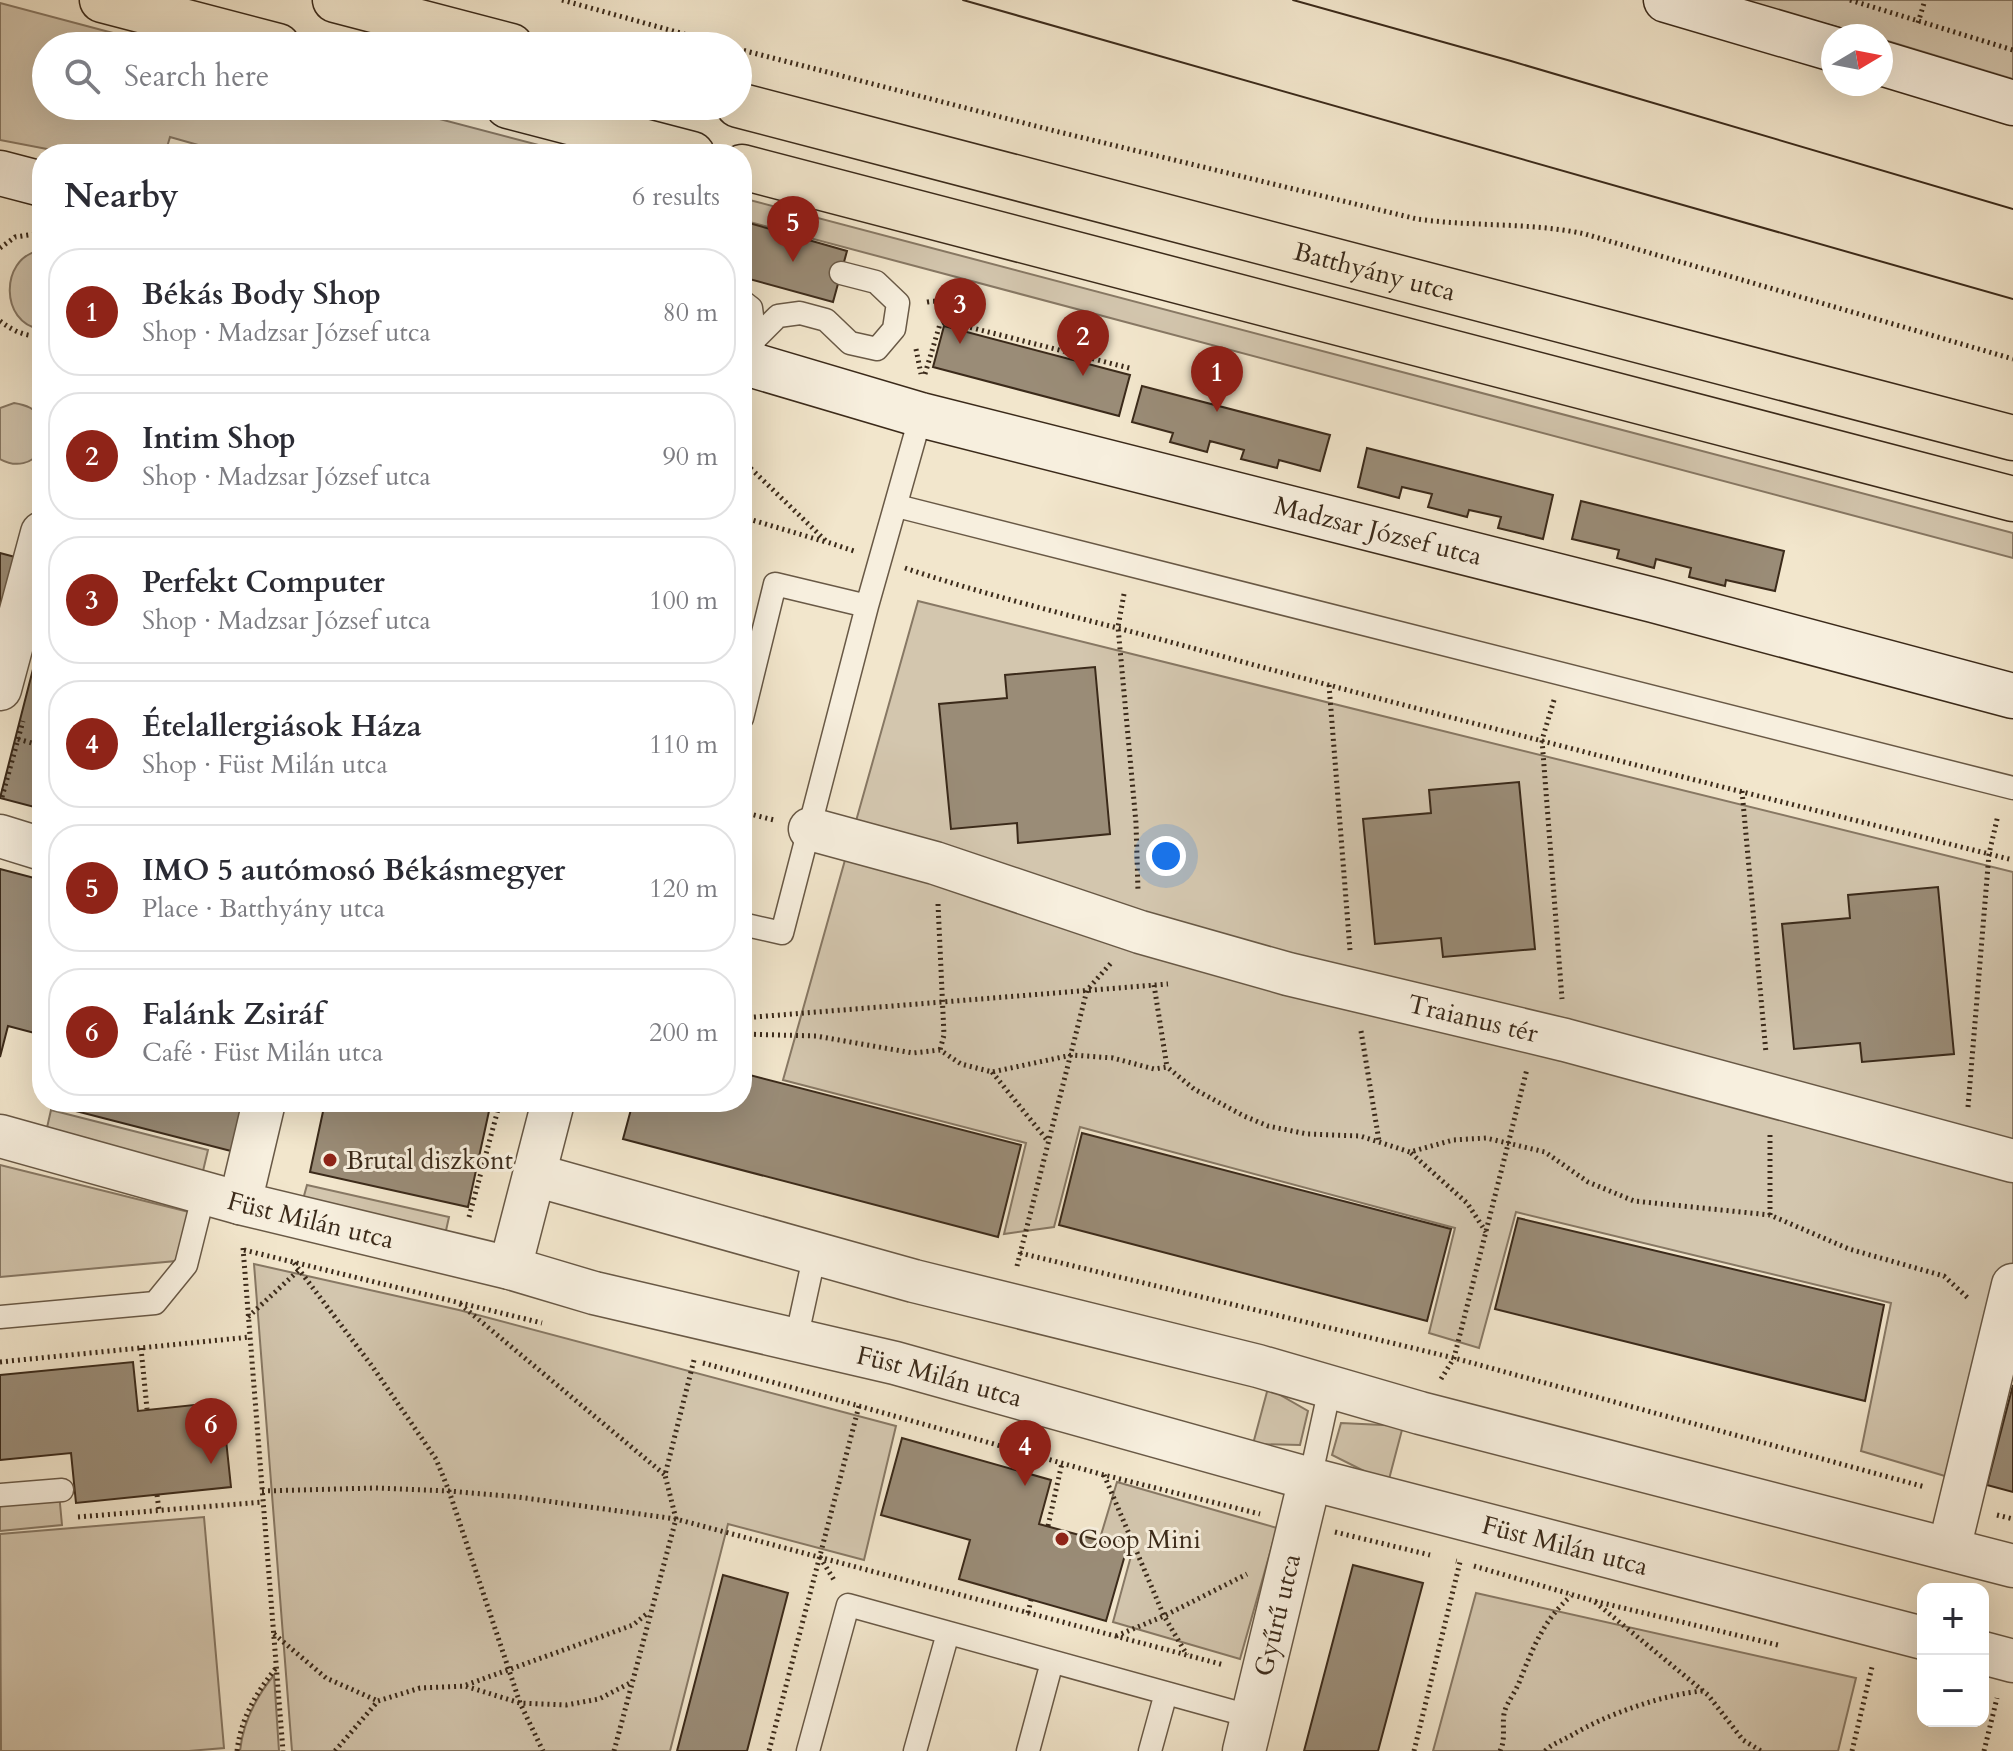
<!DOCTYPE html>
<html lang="en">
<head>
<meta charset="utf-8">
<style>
  :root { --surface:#fff; --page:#f7f7f7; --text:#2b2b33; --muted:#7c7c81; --line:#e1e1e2; --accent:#8f2418 }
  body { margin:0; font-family:Cardo,serif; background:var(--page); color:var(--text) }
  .controls { position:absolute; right:24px; bottom:24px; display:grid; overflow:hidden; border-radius:16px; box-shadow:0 8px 32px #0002 }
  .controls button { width:72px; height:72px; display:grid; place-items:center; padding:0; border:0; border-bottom:2px solid var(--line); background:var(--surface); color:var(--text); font:40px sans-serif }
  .compass { position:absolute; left:1821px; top:24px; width:72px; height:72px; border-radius:50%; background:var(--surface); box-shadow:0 8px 32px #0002; rotate:80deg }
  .you { position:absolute; left:1166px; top:856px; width:28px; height:28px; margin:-20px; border:6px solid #fff; border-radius:50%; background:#1a73e8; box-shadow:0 0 0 12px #1a73e833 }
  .badge { display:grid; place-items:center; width:52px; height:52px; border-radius:50%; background:var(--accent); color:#fff; font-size:26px; font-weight:700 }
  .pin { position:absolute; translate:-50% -66px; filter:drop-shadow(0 2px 4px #0008) }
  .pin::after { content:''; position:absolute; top:42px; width:28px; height:24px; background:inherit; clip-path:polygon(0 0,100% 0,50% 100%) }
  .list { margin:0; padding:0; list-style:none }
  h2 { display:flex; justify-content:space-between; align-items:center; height:104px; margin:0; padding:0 32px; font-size:34px }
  h2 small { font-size:26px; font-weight:400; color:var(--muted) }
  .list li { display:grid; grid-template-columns:52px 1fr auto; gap:24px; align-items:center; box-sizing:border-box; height:128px; margin:0 16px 16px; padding:0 16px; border:2px solid var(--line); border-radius:32px }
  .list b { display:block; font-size:30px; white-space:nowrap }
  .list p { margin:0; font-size:26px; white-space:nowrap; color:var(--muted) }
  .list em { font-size:26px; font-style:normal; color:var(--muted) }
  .icon { flex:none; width:44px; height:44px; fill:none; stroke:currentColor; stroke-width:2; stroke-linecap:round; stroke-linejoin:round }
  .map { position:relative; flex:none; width:2013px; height:1751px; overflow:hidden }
  .search { position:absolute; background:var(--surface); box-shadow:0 8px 32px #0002; left:32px; top:32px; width:720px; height:88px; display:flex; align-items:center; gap:20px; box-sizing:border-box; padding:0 28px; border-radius:44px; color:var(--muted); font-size:30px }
  .panel { position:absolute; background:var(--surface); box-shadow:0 8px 32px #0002; left:32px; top:144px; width:720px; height:968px; border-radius:32px }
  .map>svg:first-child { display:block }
  .green { fill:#d3c6ae; stroke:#877864; stroke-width:2 }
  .building { fill:#9a8c77; stroke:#3b2a1a; stroke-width:2 }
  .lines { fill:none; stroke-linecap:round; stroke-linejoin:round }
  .lane-casing { stroke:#695946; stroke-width:25 }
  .street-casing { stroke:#695946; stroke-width:45 }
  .secondary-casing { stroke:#3b2a1a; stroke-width:47 }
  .primary-casing { stroke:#3b2a1a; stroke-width:47 }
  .path { stroke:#3b2a1a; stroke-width:5; stroke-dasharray:2 4; stroke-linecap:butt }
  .lane { stroke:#f7efde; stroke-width:22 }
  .street { stroke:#f7efde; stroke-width:42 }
  .secondary { stroke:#f7efde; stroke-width:44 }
  .primary { stroke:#f2e6cc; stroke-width:44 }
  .tram { stroke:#3b2a1a; stroke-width:2 }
  .poi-dot { fill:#8f2418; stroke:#f7efde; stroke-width:3 }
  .labels { text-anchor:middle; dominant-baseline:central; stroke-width:6; stroke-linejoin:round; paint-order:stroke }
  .street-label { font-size:26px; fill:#3b2a1a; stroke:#f7efde }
  .poi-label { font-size:26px; fill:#3b2a1a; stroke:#f7efde; text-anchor:start }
</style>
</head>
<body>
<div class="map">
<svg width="2013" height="1751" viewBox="0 0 2013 1751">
  <rect width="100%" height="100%" fill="#f2e6cc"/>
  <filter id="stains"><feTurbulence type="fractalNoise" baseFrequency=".0025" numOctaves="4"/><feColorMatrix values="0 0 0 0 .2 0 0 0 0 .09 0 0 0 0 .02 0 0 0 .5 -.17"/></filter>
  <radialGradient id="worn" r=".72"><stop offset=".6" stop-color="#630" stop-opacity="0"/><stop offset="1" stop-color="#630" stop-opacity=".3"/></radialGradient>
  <path class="green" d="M1739 0H2013V79L1881 39V36H1870Z
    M0 3 162 46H46V106H390L573 154H230L170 137 165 154H73L0 140Z
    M742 198 2013 533V558L742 220Z
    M38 251 42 252V328L40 329C0 323 0 259 38 251Z
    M14 403C46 408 42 423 42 450 32 464 16 468 0 459V408Z
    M918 601 2013 872V1334L1965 1482 1861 1451 1891 1303 1516 1212 1479 1348 1429 1333 1455 1228 1080 1127 1054 1227 1004 1234 1026 1143 783 1080Z
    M51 1110 208 1150 203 1171 46 1132Z
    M0 1165 189 1212 176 1261 0 1277Z
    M307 1185 449 1217 445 1235 302 1203Z
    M254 1264 459 1310 896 1426 864 1560 728 1524 670 1751H292Z
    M1268 1388 1308 1411 1300 1445 1253 1444Z
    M1341 1423 1403 1426 1388 1483 1332 1455Z
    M1117 1482 1277 1528 1240 1659 1113 1622 1134 1545 1101 1535Z
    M59 1493 62 1525 0 1531V1499Z
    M204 1517 224 1748 189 1751H1L0 1534Z
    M1476 1593 1856 1678 1838 1751H1433Z
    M274 1675 279 1751H240C243 1722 256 1697 274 1675Z"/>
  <path class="building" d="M742 221 847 251 833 302 742 277Z
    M944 326 1130 375 1119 416 933 367Z
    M1142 386 1330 435 1320 471 1279 460 1277 468 1241 459 1244 450 1210 441 1207 452 1170 442 1173 433 1132 422Z
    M1367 448 1553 495 1543 539 1498 528 1501 517 1469 510 1467 517 1428 507 1432 494 1402 487 1399 498 1358 487Z
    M1581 501 1784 551 1775 591 1726 580 1725 586 1689 577 1691 568 1656 559 1654 568 1617 558 1619 550 1572 539Z
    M0 553 15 557 0 615Z
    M42 634V809L0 798Z
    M1095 667 1110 834 1018 843 1017 823 951 829 939 704 1007 698 1005 675Z
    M1519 782 1535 949 1443 957 1441 938 1375 944 1363 819 1431 813 1429 790Z
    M0 869 42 880V1035L8 1026 0 1057Z
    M1938 887 1954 1054 1862 1062 1860 1043 1794 1049 1782 924 1850 918 1848 895Z
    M742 1073 1021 1145 998 1237 623 1139 633 1102H742Z
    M65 1102H243L231 1151 64 1108Z
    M302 1102H491L468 1207 310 1172 324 1107Z
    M1082 1133 1451 1229 1427 1321 1059 1225Z
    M1518 1218 1884 1305 1865 1401 1495 1309Z
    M133 1362 138 1411 222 1402 231 1487 76 1503 71 1453 0 1460V1375Z
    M2013 1385V1492L1987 1485Z
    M902 1438 1051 1480 1039 1524 1127 1548 1106 1621 959 1579 970 1540 881 1515Z
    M1353 1565 1423 1583 1378 1751H1304Z
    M723 1575 788 1593 747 1751H677Z"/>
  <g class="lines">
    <g class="lane-casing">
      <path id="lane" d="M742 301 751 308 755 339 753 346
        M755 339 778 316 800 313 826 320 850 343 877 349 894 329 898 303 876 282 841 273
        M897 506 2013 788
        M742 718 775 584 867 606
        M742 924 782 933 867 606 921 415
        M0 1317 155 1303 186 1265 204 1193
        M796 1340 815 1253
        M1310 1479 1330 1388
        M0 1495 62 1490
        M808 1751 848 1605 1253 1717
        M915 1751 948 1633
        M1028 1751 1052 1662
        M1150 1751 1166 1693"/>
    </g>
    <g class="street-casing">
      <g id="street">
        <path d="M0 689 42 533"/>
        <path id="s1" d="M810 829 935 863 1140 932 1288 974 1565 1040 2013 1161"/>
        <path d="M0 836 42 849"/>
        <path id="s2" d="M0 1136 240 1203 510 1268 594 1293 895 1363 1310 1479 1923 1638"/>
        <path d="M535 1175 914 1281 1258 1366 1420 1413 2013 1566"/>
        <path d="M240 1203 264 1102"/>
        <path d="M510 1268 553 1102"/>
        <path d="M1949 1549 2013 1285"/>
        <path d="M1983 1653 2013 1661"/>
        <path id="s3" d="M1244 1751 1310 1479"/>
      </g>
    </g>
    <g class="secondary-casing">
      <g id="secondary">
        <path d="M1666 0 1833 49"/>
        <path d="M1881 63 2013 103"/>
        <path d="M0 173 42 184"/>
        <path id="s4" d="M742 362 921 415 1653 600 2013 696"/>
      </g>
    </g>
    <g class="primary-casing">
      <g id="primary">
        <path d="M102 0 278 46"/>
        <path d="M335 0 511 46"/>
        <path id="s5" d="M738 105 2013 438"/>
        <path d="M508 106 692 154"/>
        <path d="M742 167 2013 499"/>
      </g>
    </g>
    <path class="path" d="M562 0 727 46
      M1850 0 2013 50
      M1918 23 1925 0
      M738 49 1055 131 1417 219C1473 227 1530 222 1585 234L2013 359
      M0 248 15 237 42 233
      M927 302C949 298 958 311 969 327L1133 369
      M0 321C13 331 26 337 42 336
      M916 349 921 374
      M925 374 940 324 944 322 968 327
      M742 460 827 542 854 551
      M742 517 826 542
      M905 568C1003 601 1104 623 1203 651 1472 725 1743 792 2013 860
      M1124 594 1118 627 1136 823 1138 891
      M1329 685 1350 950
      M1554 700 1542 740 1562 999
      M18 739 42 746
      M1742 791 1766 1053
      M2 797 23 721
      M742 812 774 820
      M938 904 944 1035 940 1050
      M1154 985 1167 1067
      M742 1018 1168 984
      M1361 1031 1379 1141
      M742 1034 816 1036 913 1053 940 1050 961 1064 992 1072 1072 1055 1113 1058 1154 1069 1167 1067 1194 1089 1244 1116 1268 1126 1307 1134 1360 1136 1410 1152 1453 1140 1486 1138 1545 1152 1588 1182 1634 1201 1770 1215 1849 1249 1944 1276 1969 1299
      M992 1072 1047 1140
      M1968 1107 1989 854 1998 815
      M1411 1153 1467 1203 1486 1232
      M1770 1215V1135
      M469 1217 500 1102
      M243 1248 283 1751
      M244 1250 542 1323
      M1020 1253 1454 1358 1925 1487
      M294 1263 372 1366 436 1459 449 1491 520 1703 543 1751
      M1017 1266 1087 990 1112 962
      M460 1304 665 1475
      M248 1317 299 1270
      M141 1348 147 1409
      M0 1362 250 1337
      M703 1363 859 1406 769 1751
      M1441 1379 1454 1358 1527 1069
      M859 1406 1104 1475 1260 1514
      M1104 1475 1164 1616 1187 1655
      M262 1491 375 1488 449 1491 518 1497 676 1519 1224 1665
      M157 1495 159 1510
      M1997 1515 2013 1519
      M78 1517 263 1502
      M1048 1526 1062 1463
      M1335 1532 1430 1555
      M820 1557 834 1580
      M1474 1566 1594 1601 1778 1645
      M1595 1602 1708 1695 1743 1740 1761 1751
      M1028 1613 1031 1600
      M274 1634 326 1678 378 1701
      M1116 1636 1164 1616 1247 1574
      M466 1685 633 1625 649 1612
      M237 1751C241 1718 256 1693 276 1668
      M335 1751 378 1701 420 1688 465 1686 520 1703 566 1705 599 1699 630 1683
      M614 1751 676 1519 665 1475 694 1360
      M1414 1751 1460 1562 1456 1561
      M1500 1751C1506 1739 1502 1727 1504 1714 1506 1703 1516 1692 1520 1680 1533 1648 1544 1619 1571 1596
      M1545 1751C1553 1743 1562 1741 1572 1735 1605 1715 1664 1694 1703 1691
      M1852 1751 1872 1667
      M1984 1751 1997 1698"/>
    <use href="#lane" class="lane"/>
    <use href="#street" class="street"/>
    <use href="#secondary" class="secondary"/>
    <use href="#primary" class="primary"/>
    <path class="tram" d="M963 0 2013 299
      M1293 0 1511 61 2013 209"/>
  </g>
  <g class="poi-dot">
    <circle cx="330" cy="1160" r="8"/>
    <circle cx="1062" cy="1539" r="8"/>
  </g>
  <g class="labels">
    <g class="street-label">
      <text stroke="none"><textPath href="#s5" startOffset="658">Batthyány utca</textPath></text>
      <text stroke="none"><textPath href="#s4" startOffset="658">Madzsar József utca</textPath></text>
      <text stroke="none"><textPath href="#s1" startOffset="690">Traianus tér</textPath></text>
      <text stroke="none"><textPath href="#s2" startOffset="322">Füst Milán utca</textPath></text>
      <text stroke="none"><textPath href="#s2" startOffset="970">Füst Milán utca</textPath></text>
      <text stroke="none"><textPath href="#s2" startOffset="1618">Füst Milán utca</textPath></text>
      <text stroke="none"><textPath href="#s3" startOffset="140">Gyűrű utca</textPath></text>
    </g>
    <g class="poi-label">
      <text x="346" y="1160">Brutal diszkont</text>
      <text x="1078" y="1539">Coop Mini</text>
    </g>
  </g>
  <rect width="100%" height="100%" filter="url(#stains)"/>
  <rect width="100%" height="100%" fill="url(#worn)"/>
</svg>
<div class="controls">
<button>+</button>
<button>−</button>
</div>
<svg class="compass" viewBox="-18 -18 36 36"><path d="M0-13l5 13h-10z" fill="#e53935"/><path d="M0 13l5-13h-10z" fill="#7c7c81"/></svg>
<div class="you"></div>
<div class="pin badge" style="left:1217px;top:412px">1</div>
<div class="pin badge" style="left:1083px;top:376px">2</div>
<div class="pin badge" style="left:960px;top:344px">3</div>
<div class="pin badge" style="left:1025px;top:1486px">4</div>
<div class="pin badge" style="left:793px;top:262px">5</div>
<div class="pin badge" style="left:211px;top:1464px">6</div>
<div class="search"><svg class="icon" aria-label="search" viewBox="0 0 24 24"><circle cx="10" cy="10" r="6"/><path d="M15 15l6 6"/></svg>Search here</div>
<section class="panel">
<h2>Nearby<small>6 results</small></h2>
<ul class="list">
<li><span class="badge">1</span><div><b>Békás Body Shop</b><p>Shop · Madzsar József utca</p></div><em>80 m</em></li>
<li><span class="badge">2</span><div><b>Intim Shop</b><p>Shop · Madzsar József utca</p></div><em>90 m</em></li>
<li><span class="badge">3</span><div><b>Perfekt Computer</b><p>Shop · Madzsar József utca</p></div><em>100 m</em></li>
<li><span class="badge">4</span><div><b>Ételallergiások Háza</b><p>Shop · Füst Milán utca</p></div><em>110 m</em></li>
<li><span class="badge">5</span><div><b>IMO 5 autómosó Békásmegyer</b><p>Place · Batthyány utca</p></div><em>120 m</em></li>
<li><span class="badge">6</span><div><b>Falánk Zsiráf</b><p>Café · Füst Milán utca</p></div><em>200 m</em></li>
</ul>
</section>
</div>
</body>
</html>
